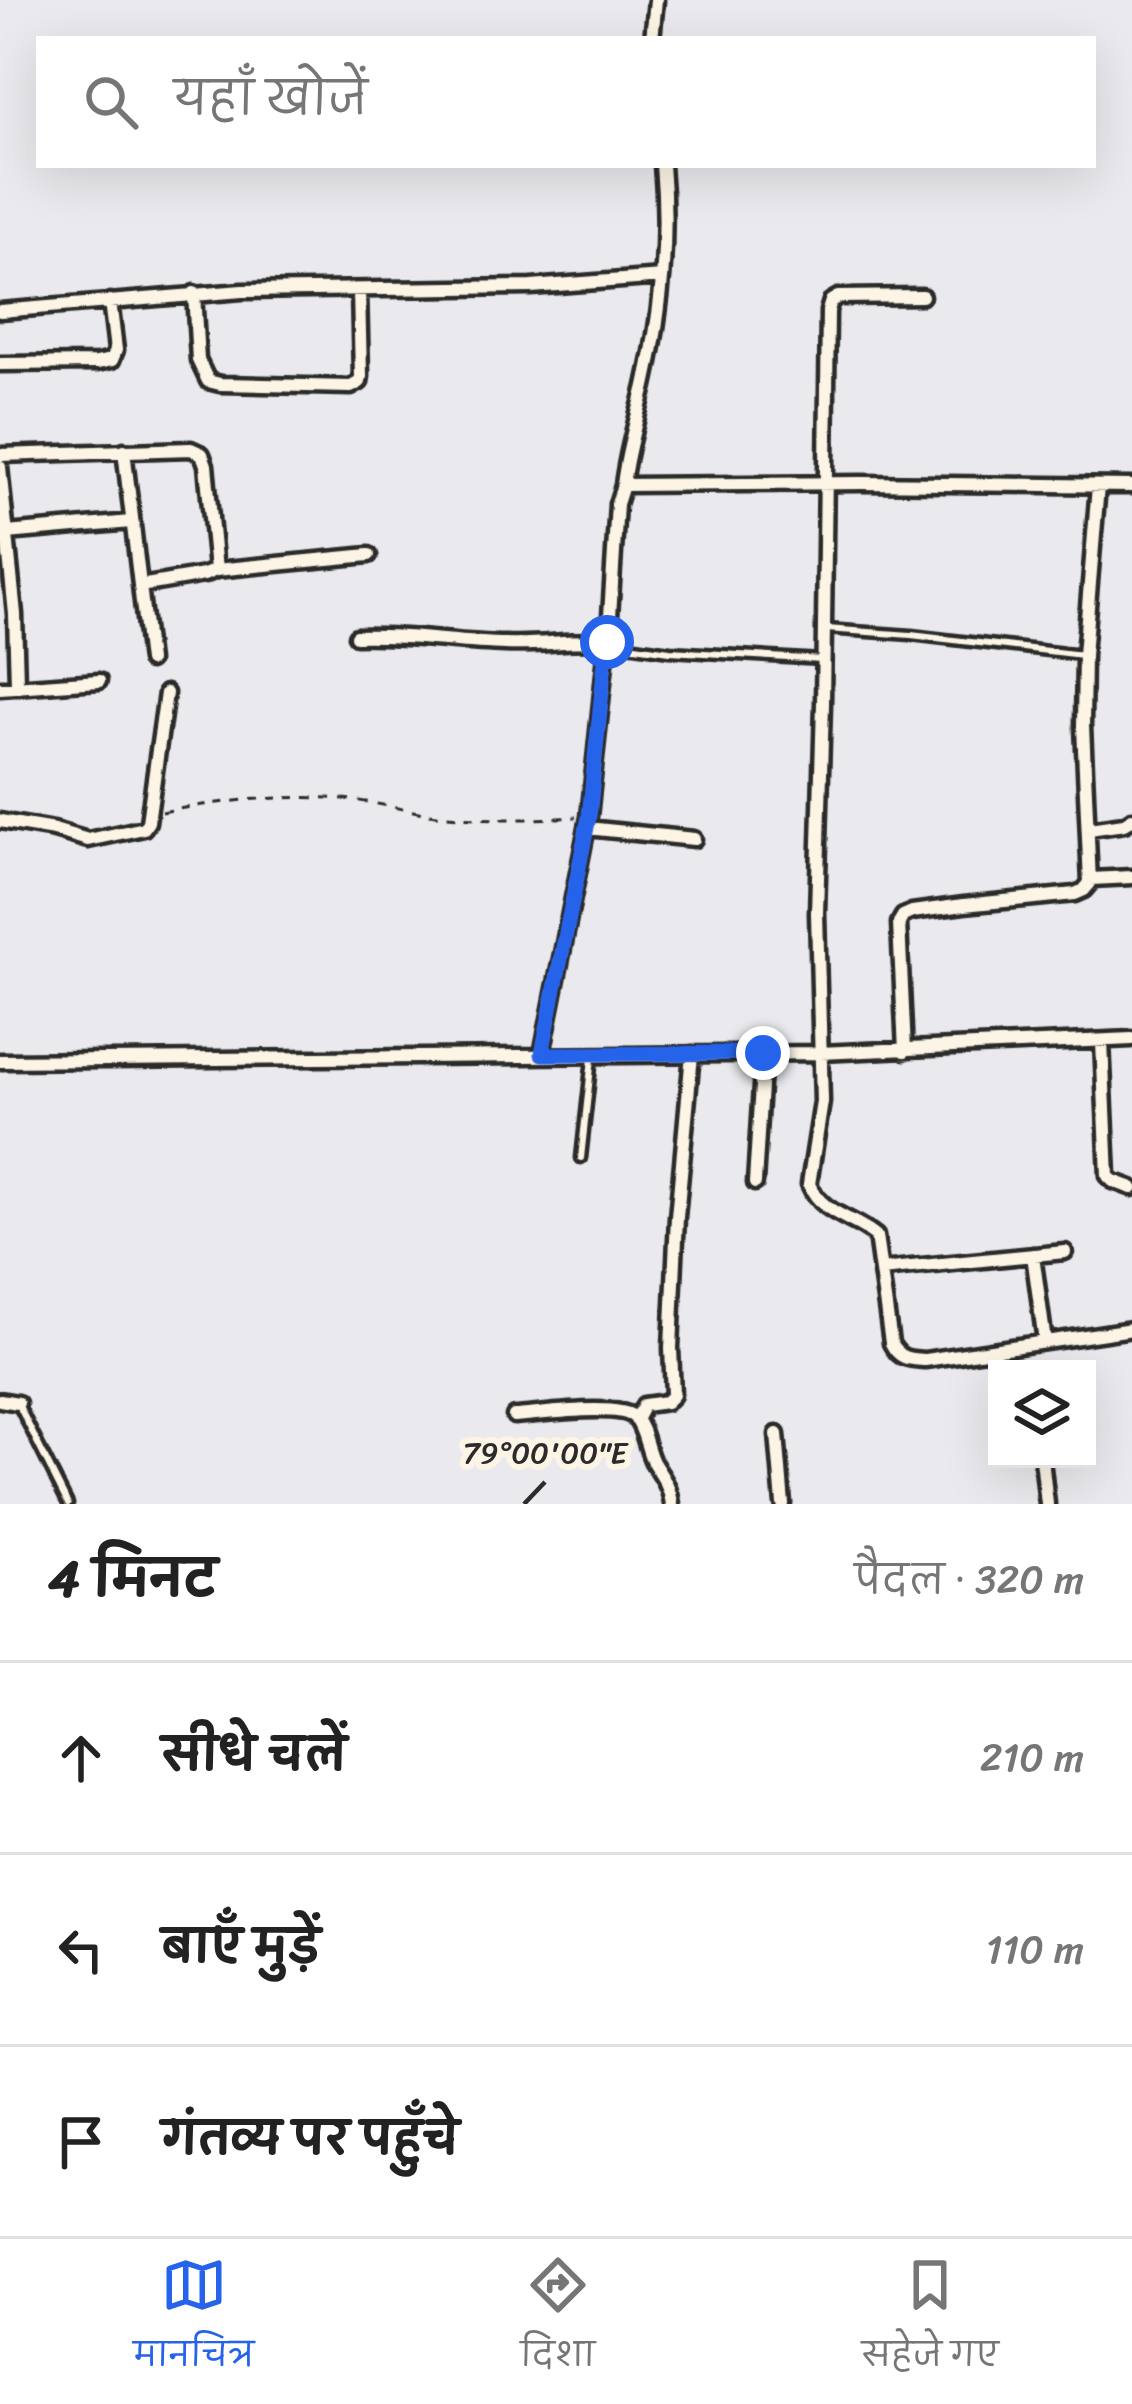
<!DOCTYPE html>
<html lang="hi">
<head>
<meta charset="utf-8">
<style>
  :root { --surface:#fff; --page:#f2f2f2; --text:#222; --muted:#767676; --line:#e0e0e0; --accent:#2563eb }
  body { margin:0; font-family:Sriracha,"Playpen Sans Deva",sans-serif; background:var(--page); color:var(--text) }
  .controls { position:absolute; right:36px; bottom:36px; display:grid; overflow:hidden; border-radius:0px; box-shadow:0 12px 48px #0002 }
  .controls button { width:108px; height:108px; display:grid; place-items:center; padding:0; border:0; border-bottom:3px solid var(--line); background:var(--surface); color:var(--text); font:60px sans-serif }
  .stop { position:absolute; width:36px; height:36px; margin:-27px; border:9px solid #2563eb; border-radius:50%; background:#fff }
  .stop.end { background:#2563eb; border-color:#fff; box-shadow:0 3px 12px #0008 }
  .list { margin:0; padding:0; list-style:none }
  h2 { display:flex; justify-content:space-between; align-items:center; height:156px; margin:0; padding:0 48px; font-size:51px }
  h2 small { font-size:39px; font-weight:400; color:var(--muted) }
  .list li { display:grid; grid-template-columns:78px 1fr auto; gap:36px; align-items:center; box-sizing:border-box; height:192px; padding:0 48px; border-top:3px solid var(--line) }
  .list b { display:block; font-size:45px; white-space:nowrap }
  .list em { font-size:39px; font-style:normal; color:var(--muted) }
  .icon { flex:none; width:66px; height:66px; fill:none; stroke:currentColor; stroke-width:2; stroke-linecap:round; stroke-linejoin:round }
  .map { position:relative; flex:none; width:1132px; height:1504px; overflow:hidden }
  .search { position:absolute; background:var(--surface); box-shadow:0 12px 48px #0002; left:36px; right:36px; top:36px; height:132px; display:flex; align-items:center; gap:30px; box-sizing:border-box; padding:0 42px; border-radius:0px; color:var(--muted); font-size:45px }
  .sheet { height:732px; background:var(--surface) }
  nav { display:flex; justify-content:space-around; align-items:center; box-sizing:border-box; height:168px; border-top:3px solid var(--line); background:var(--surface); font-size:33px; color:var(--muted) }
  nav a { display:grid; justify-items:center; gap:6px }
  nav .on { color:var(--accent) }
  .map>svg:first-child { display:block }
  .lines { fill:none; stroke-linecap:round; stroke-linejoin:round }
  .service-casing { stroke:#2b2b2b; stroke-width:15 }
  .minor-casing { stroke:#2b2b2b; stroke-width:21 }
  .path { stroke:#2b2b2b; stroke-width:3; stroke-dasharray:9 9; stroke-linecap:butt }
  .service { stroke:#fcf5e5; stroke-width:6 }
  .minor { stroke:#fcf5e5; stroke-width:12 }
  .route { stroke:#2563eb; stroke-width:15 }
  .ticks { fill:none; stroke:#2b2b2b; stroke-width:4.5 }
  .ticks-label { font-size:30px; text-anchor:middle; fill:#2b2b2b; stroke:#fcf5e5; stroke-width:12; stroke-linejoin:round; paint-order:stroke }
</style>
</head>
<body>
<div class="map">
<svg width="1132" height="1504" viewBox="0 0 1132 1504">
  <rect width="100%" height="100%" fill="#eae9ed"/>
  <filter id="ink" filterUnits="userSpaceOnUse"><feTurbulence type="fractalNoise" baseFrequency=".00833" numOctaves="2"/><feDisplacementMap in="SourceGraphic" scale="24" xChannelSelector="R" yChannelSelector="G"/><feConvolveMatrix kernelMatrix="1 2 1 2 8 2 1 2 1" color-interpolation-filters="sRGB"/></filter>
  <g filter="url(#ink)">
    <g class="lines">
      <g class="service-casing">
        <path id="service" d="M826 629 911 635 1082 655
          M607 642 670 651 822 660
          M581 1158 592 1058
          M19 1406 68 1504"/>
      </g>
      <g class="minor-casing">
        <path id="minor" d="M652 39 656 0
          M194 293 198 360 208 381 220 384 351 387 360 382 361 376 359 290
          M922 296 838 297 831 301 828 311 823 704 817 913 822 1102 809 1184C822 1215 854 1217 876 1236L891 1343C899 1359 908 1359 925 1360L1132 1329
          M0 311 242 291 531 287 662 277
          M0 364 97 363 112 360 116 350 110 301
          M124 450 149 661
          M0 455 191 449 202 454 206 465 216 570 204 575 140 586
          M0 467 15 614 17 684 20 687
          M623 485C627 451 637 419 645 386 661 315 669 238 662 165
          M7 533 131 522
          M216 570 369 555
          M356 636C406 634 455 643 505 644 539 646 573 639 607 642
          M0 688 99 681
          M0 821 54 830 88 840 144 828 148 822 166 693
          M587 828 694 839
          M1089 829 1124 824 1132 819
          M1091 879 1132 877
          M1102 1042 1108 1176 1113 1181 1132 1188
          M905 1051 899 923 903 916 912 912 964 905 1075 894 1084 890 1090 883 1083 726 1084 655 1098 486
          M542 1054 589 817 610 616 617 504 623 485 861 483 1132 486
          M0 1061 820 1053 1132 1039
          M755 1183 763 1053
          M1033 1255 1045 1342
          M881 1270 1065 1252
          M0 1400 18 1403
          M514 1416C537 1415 620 1402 635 1418 645 1430 646 1448 653 1462 662 1477 670 1486 672 1504
          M636 1420 644 1405 666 1402 673 1395 671 1348 677 1217 692 1054
          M777 1434 783 1504
          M1042 1459 1047 1504"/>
      </g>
      <path class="path" d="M162 812C218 801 271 796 328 798 365 799 400 810 437 815 483 820 529 820 576 817"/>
      <use href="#service" class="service"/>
      <use href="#minor" class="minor"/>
    </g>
  </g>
  <g class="lines" filter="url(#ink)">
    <path class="route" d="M607 642 589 817 542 1054 763 1053"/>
  </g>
  <path class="ticks" d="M524 1504 545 1482"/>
  <g class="ticks-label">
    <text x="545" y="1463">79°00'00"E</text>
  </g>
</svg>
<div class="controls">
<button><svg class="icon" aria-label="layers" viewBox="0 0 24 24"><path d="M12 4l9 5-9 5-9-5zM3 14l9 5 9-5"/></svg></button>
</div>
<div class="stop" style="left:607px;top:642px"></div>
<div class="stop end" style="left:763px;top:1053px"></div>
<div class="search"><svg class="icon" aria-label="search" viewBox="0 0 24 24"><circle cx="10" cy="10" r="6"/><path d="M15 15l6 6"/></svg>यहाँ खोजें</div>
</div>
<section class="sheet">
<h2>4 मिनट<small>पैदल · 320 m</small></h2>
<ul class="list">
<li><svg class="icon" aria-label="ahead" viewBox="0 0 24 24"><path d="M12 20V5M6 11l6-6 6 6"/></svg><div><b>सीधे चलें</b></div><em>210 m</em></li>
<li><svg class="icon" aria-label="left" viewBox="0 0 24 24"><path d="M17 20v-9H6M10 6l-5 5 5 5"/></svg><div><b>बाएँ मुड़ें</b></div><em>110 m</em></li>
<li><svg class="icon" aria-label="arrive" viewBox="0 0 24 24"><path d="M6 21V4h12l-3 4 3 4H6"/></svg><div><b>गंतव्य पर पहुँचे</b></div></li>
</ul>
</section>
<nav>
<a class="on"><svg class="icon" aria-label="map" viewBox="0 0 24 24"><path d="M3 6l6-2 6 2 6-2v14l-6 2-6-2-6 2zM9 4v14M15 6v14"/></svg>मानचित्र</a>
<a><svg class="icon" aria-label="directions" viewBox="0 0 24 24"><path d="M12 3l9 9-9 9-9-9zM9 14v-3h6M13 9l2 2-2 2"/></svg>दिशा</a>
<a><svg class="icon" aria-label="saved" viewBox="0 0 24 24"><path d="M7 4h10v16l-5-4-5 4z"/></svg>सहेजे गए</a>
</nav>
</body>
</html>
